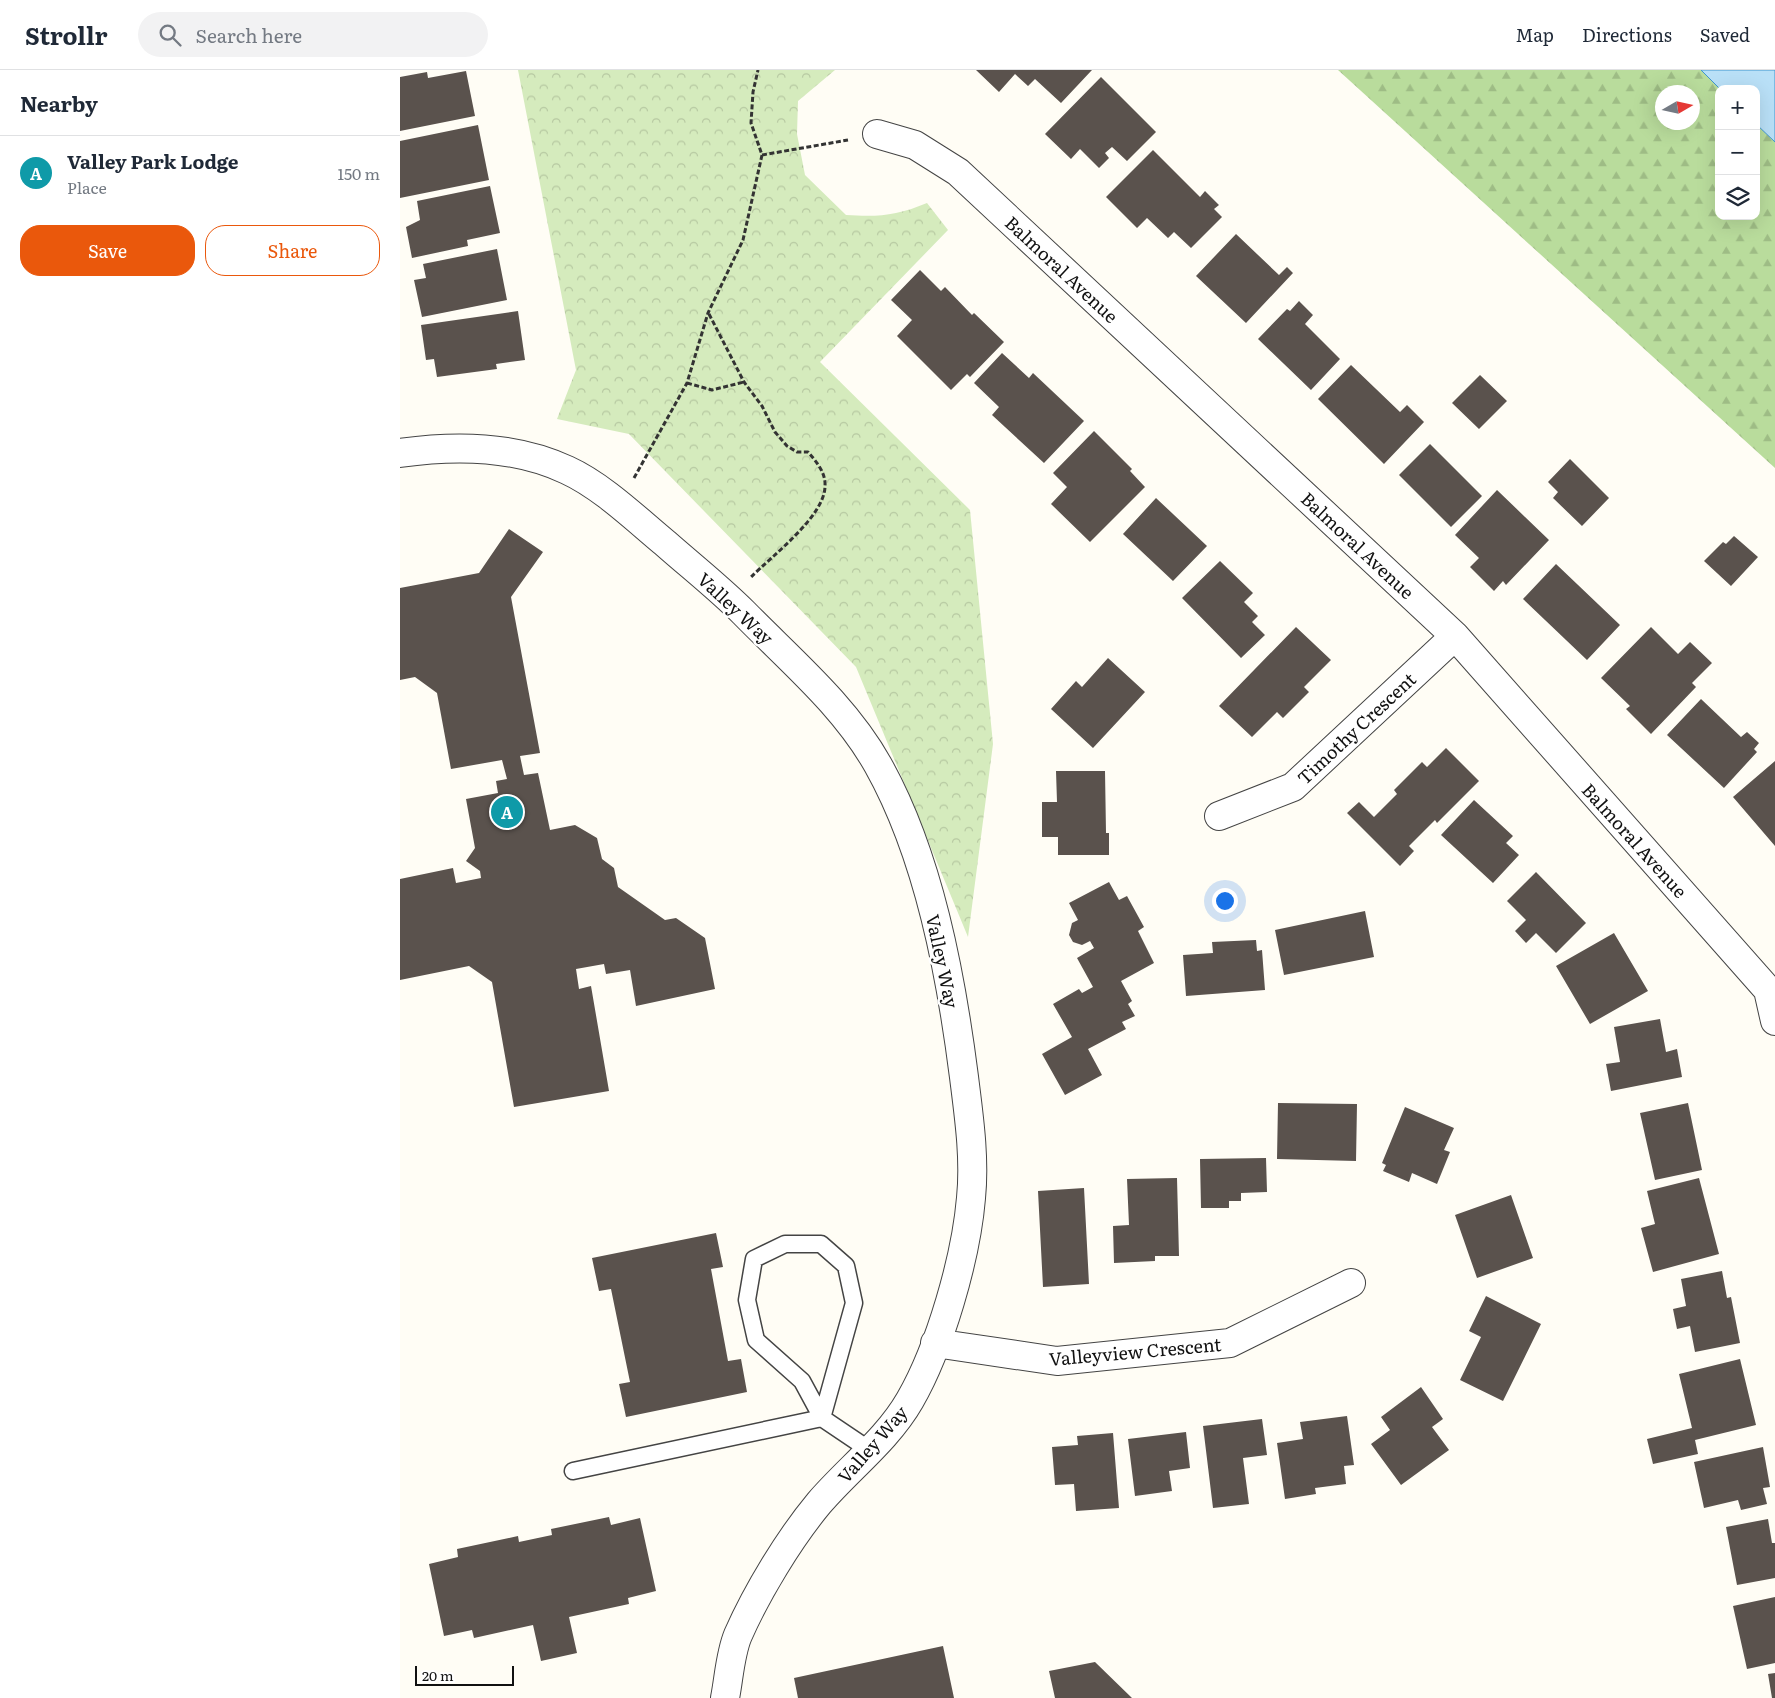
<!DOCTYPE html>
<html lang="en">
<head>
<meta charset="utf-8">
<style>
  :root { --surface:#fff; --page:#f2f2f3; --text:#1f2937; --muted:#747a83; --line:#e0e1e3; --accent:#ea580c }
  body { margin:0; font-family:Literata,serif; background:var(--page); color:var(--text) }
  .controls { position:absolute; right:15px; top:15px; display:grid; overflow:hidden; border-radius:10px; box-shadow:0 5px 20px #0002 }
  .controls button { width:45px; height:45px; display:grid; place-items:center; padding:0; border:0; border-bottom:1px solid var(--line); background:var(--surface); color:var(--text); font:25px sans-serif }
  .compass { position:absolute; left:1255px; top:15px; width:45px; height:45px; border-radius:50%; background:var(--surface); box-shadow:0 5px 20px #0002; rotate:81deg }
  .scale { position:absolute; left:15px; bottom:12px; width:99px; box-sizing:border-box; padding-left:5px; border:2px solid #111; border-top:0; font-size:14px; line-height:18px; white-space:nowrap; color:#111; -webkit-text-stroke:4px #fff; paint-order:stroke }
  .you { position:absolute; left:824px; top:830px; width:18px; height:18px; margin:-12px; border:4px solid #fff; border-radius:50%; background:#1a73e8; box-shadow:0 0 0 8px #1a73e833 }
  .badge { display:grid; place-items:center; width:32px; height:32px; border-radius:50%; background:var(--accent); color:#fff; font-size:16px; font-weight:700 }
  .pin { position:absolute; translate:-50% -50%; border:2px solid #fff; box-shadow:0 1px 5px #0006 }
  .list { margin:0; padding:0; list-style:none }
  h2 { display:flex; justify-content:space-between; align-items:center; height:65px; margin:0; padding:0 20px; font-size:21px }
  h2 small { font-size:16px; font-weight:400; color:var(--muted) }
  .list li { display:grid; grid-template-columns:32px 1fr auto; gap:15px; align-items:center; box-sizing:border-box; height:75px; padding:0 20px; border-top:1px solid var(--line) }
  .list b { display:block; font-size:19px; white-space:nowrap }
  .list p { margin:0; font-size:16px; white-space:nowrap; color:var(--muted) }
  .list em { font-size:16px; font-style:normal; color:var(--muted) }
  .actions { display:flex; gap:10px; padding:15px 20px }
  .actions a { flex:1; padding:11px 0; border:1px solid var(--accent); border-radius:20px; text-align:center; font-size:18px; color:var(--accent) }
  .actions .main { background:var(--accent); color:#fff }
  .icon { flex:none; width:28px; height:28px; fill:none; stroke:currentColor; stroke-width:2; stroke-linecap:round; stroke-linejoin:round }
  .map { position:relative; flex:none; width:1375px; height:1628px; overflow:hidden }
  header { display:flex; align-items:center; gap:30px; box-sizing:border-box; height:70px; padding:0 25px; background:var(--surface); border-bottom:1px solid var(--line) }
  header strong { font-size:24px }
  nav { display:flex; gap:28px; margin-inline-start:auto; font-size:18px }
  .search { width:350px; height:45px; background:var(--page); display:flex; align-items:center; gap:12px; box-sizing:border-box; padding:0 18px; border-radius:28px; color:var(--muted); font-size:19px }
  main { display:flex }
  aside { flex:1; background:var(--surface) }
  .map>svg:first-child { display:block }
  .forest { fill:url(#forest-firs); fill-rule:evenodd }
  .park { fill:url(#park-crowns) }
  .water { fill:#b9e0f7; stroke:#3f96cf }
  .building { fill:#5a524d }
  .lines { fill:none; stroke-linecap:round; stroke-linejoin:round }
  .service-casing { stroke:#444; stroke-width:19 }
  .minor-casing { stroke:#444; stroke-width:30 }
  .path { stroke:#333; stroke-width:3; stroke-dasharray:5 2.5; stroke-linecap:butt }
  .service { stroke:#fff; stroke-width:16 }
  .minor { stroke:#fff; stroke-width:28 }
  .labels { text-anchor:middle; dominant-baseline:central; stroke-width:5; stroke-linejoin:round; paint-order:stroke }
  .street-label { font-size:18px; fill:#111; stroke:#fff }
</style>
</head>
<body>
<header>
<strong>Strollr</strong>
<div class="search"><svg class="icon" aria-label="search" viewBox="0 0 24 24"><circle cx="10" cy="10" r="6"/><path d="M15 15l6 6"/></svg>Search here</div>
<nav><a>Map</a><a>Directions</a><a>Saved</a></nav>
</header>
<main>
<aside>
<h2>Nearby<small></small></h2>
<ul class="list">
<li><span class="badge" style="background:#0f9aa8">A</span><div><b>Valley Park Lodge</b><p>Place</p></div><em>150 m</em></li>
</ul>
<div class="actions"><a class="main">Save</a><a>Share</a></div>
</aside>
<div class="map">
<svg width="1375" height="1628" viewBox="0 0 1375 1628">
  <defs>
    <pattern id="forest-firs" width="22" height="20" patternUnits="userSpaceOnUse" patternTransform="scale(1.25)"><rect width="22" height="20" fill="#b9dc9c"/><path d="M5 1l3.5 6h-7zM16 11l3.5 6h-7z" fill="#9ebc85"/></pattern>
    <pattern id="park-crowns" width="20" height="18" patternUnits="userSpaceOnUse" patternTransform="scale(1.25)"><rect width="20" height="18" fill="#d5ebbd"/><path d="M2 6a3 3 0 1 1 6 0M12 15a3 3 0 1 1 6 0" fill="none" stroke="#b6c8a1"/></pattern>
  </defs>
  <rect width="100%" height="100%" fill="#fffdf5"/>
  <path class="forest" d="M938 0H1301L1320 19 1319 146H1356V54L1375 72V398ZM1262 22H1292V52H1262Z"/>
  <path class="park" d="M118 0H435L398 31 397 64 405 105 446 145C478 147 496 146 527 133L548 160 420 292 570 440 593 674 568 867 456 597 229 364 157 349 176 300Z"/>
  <path class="water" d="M1301 0H1375V72L1356 54V19H1320Z"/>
  <path class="building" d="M576 0H692L661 33 635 9 628 16 615 4 599 22Z
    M66 1 75 46 0 61V7L27 2 28 8Z
    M701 7 756 62 727 91 712 77 705 83 709 88 699 98 680 79 671 89 645 64Z
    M78 55 89 110 0 128V71Z
    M753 80 800 127 805 121 819 135 814 139 822 147 791 178 774 162 768 168 747 148 737 158 706 127Z
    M90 116 100 163 67 170 68 176 12 188 6 157 20 150 17 131Z
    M836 164 879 205 887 197 893 203 846 253 796 206Z
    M97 179 107 230 22 247 14 210 26 208 23 194Z
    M520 200 541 221 545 217 572 245 574 243 604 272 570 307 567 304 551 320 497 266 512 250 491 230Z
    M899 231 913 245 905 254 940 289 911 320 858 269 887 239 890 241Z
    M118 241 125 290 96 294 97 299 37 307 34 289 26 290 21 255Z
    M602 283 629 308 633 303 684 351 644 393 592 345 599 337 574 313Z
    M951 295 1000 342 1007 335 1024 352 984 394 918 329Z
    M1080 305 1107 331 1079 359 1052 333Z
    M694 361 732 399 730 401 745 417 690 472 651 434 667 417 653 403Z
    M1030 374 1082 426 1051 457 999 405Z
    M1170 389 1209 428 1182 456 1153 428 1158 422 1148 412Z
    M1097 420 1149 470 1106 515 1103 511 1094 521 1070 497 1079 488 1055 465Z
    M756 428 807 476 773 511 723 464Z
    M109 459 143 482 111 527 140 683 120 686 124 705 138 703 150 760 175 755 197 768 202 789 214 798 218 817 265 850 276 848 305 868 315 919 236 936 230 900 206 904 204 894 176 899 179 919 191 916 209 1021 114 1037 92 912 69 896 0 910V809L53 798 56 813 81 808 80 801 66 791 75 778 66 729 98 723 96 711 107 709 102 690 51 699 37 623 15 607 0 610V518L79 503Z
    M1334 466 1358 487 1331 516 1304 491 1323 472 1326 474Z
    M820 491 853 523 844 532 858 546 852 552 865 565 841 588 782 528Z
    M1156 494 1220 555 1187 590 1123 529Z
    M896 557 931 590 904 617 909 622 883 648 877 642 852 667 819 636Z
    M1251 557 1278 584 1290 572 1312 593 1292 613 1296 617 1251 664 1226 639 1230 636 1201 608Z
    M708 588 745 622 693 678 651 639 676 611 682 617Z
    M1301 629 1341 667 1347 662 1359 673 1354 679 1357 682 1324 718 1267 665Z
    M1046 678 1079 711 1037 753 1035 750 1009 776 1014 781 1000 796 947 743 959 732 974 747 997 724 994 720 1022 692 1027 697Z
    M1375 691V776L1333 727Z
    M656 701H705L706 763H709V785H658V767H642V732H657Z
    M1074 730 1113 766 1106 773 1119 785 1093 813 1041 765Z
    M1136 802 1186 853 1156 883 1136 863 1126 873 1115 861 1126 850 1107 831Z
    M709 812 719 830 727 826 744 857 738 861 754 893 721 911 732 931 728 934 735 946 722 952 726 959 688 979 702 1005 665 1025 642 984 672 967 653 934 679 919 682 923 693 917 677 888 694 878 690 871 682 875 673 872 669 865 672 853 678 850 669 833Z
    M965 841 974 887 884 905 875 860Z
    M1214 863 1248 921 1190 954 1156 896Z
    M856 870 857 881 862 880 865 920 786 926 783 885 813 883 812 872Z
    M1260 949 1266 982 1277 979 1282 1007 1211 1021 1206 994 1220 992 1214 957Z
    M878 1033 957 1034 956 1091 877 1089Z
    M1288 1033 1302 1100 1255 1110 1240 1043Z
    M1005 1037 1054 1058 1044 1080 1050 1082 1037 1114 1012 1103 1009 1112 983 1101 986 1095 982 1093Z
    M866 1088 867 1122 841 1123V1131H829V1138H801L800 1089Z
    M777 1108 779 1186H755V1191L714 1193 713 1156 729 1155 727 1109Z
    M1299 1108 1319 1184 1253 1202 1241 1158 1255 1154 1247 1121Z
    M684 1118 689 1214 643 1217 638 1121Z
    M1111 1125 1133 1188 1077 1208 1055 1145Z
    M316 1163 323 1197 311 1199 328 1291 341 1289 347 1322 226 1347 219 1314 230 1312 211 1219 199 1221 192 1188Z
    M1322 1201 1327 1228 1331 1227 1340 1273 1295 1282 1290 1256 1277 1259 1273 1239 1286 1236 1281 1209Z
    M1086 1226 1141 1254 1103 1331 1060 1310 1081 1267 1069 1261Z
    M1340 1289 1356 1355 1295 1370 1298 1384 1253 1394 1247 1369 1292 1358 1279 1304Z
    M1021 1317 1043 1349 1032 1357 1049 1380 1001 1415 971 1374 990 1360 981 1347Z
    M947 1346 954 1395 944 1396 946 1414 915 1418 916 1424 885 1429 877 1373 903 1369 900 1352Z
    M862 1349 867 1385 843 1388 849 1434 813 1438 803 1356Z
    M786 1362 790 1398 769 1401 772 1421 735 1426 728 1369Z
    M713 1363 719 1438 676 1441 674 1414 655 1415 652 1377 678 1375 677 1366Z
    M1363 1377 1370 1417 1363 1418 1367 1434 1341 1440 1338 1430 1304 1438 1294 1392Z
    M209 1447 211 1455 240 1448 256 1521 228 1528 229 1534 169 1547 177 1583 141 1591 133 1555 74 1568 72 1560 44 1566 29 1494 58 1487 57 1479 118 1466 119 1472 152 1465 151 1459Z
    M1368 1449 1372 1473H1375V1508L1337 1515 1326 1457Z
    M1375 1527V1593L1347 1599 1333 1536Z
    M543 1576 554 1628H398L394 1608Z
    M695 1592 732 1628H655L649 1601Z
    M1375 1603V1628H1372L1368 1604Z"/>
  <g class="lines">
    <g class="service-casing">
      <path id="service" d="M385 1174H421L446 1196 454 1233 422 1348 402 1311 356 1270 347 1230 354 1189Z
        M173 1401 422 1348 471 1381"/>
    </g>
    <g class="minor-casing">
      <path id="minor" d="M477 64 515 75 558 102 1055 566 1368 920 1375 951
        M0 383C55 375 116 376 167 400 202 416 236 449 265 473 291 496 319 518 344 543 391 591 445 636 478 695 529 786 551 905 564 1007 569 1047 575 1088 571 1128 566 1188 540 1278 510 1330 487 1370 449 1398 419 1433 389 1469 357 1522 338 1565 330 1584 329 1608 325 1628
        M819 746 893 717 1055 566
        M535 1273 657 1291 830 1273 951 1213"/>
    </g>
    <path class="path" d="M362 85 448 70
      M309 244 344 312 362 336 375 362 387 376 397 382H408C416 391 426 403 425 416 425 446 372 486 351 507
      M287 313 312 320 344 312
      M234 408 287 313 308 243 343 170 362 85 351 53 353 22 358 0"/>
    <use href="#service" class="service"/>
    <use href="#minor" class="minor"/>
  </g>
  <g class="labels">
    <g class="street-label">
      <text transform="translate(662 199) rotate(43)">Balmoral Avenue</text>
      <text transform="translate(958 475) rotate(43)">Balmoral Avenue</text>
      <text transform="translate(336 538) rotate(43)">Valley Way</text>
      <text transform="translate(956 658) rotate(-43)">Timothy Crescent</text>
      <text transform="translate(1235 770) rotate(48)">Balmoral Avenue</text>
      <text transform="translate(543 891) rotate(78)">Valley Way</text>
      <text transform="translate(735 1281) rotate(-5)">Valleyview Crescent</text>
      <text transform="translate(472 1374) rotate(-49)">Valley Way</text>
    </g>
  </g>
</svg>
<div class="controls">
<button>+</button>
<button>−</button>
<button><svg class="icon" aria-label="layers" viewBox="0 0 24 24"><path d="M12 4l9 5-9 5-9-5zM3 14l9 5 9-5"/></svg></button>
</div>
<svg class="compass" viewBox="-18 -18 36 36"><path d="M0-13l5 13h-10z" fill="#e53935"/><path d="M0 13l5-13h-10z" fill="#747a83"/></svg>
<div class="scale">20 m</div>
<div class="you"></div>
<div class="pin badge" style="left:107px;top:742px;background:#0f9aa8">A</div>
</div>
</main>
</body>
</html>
